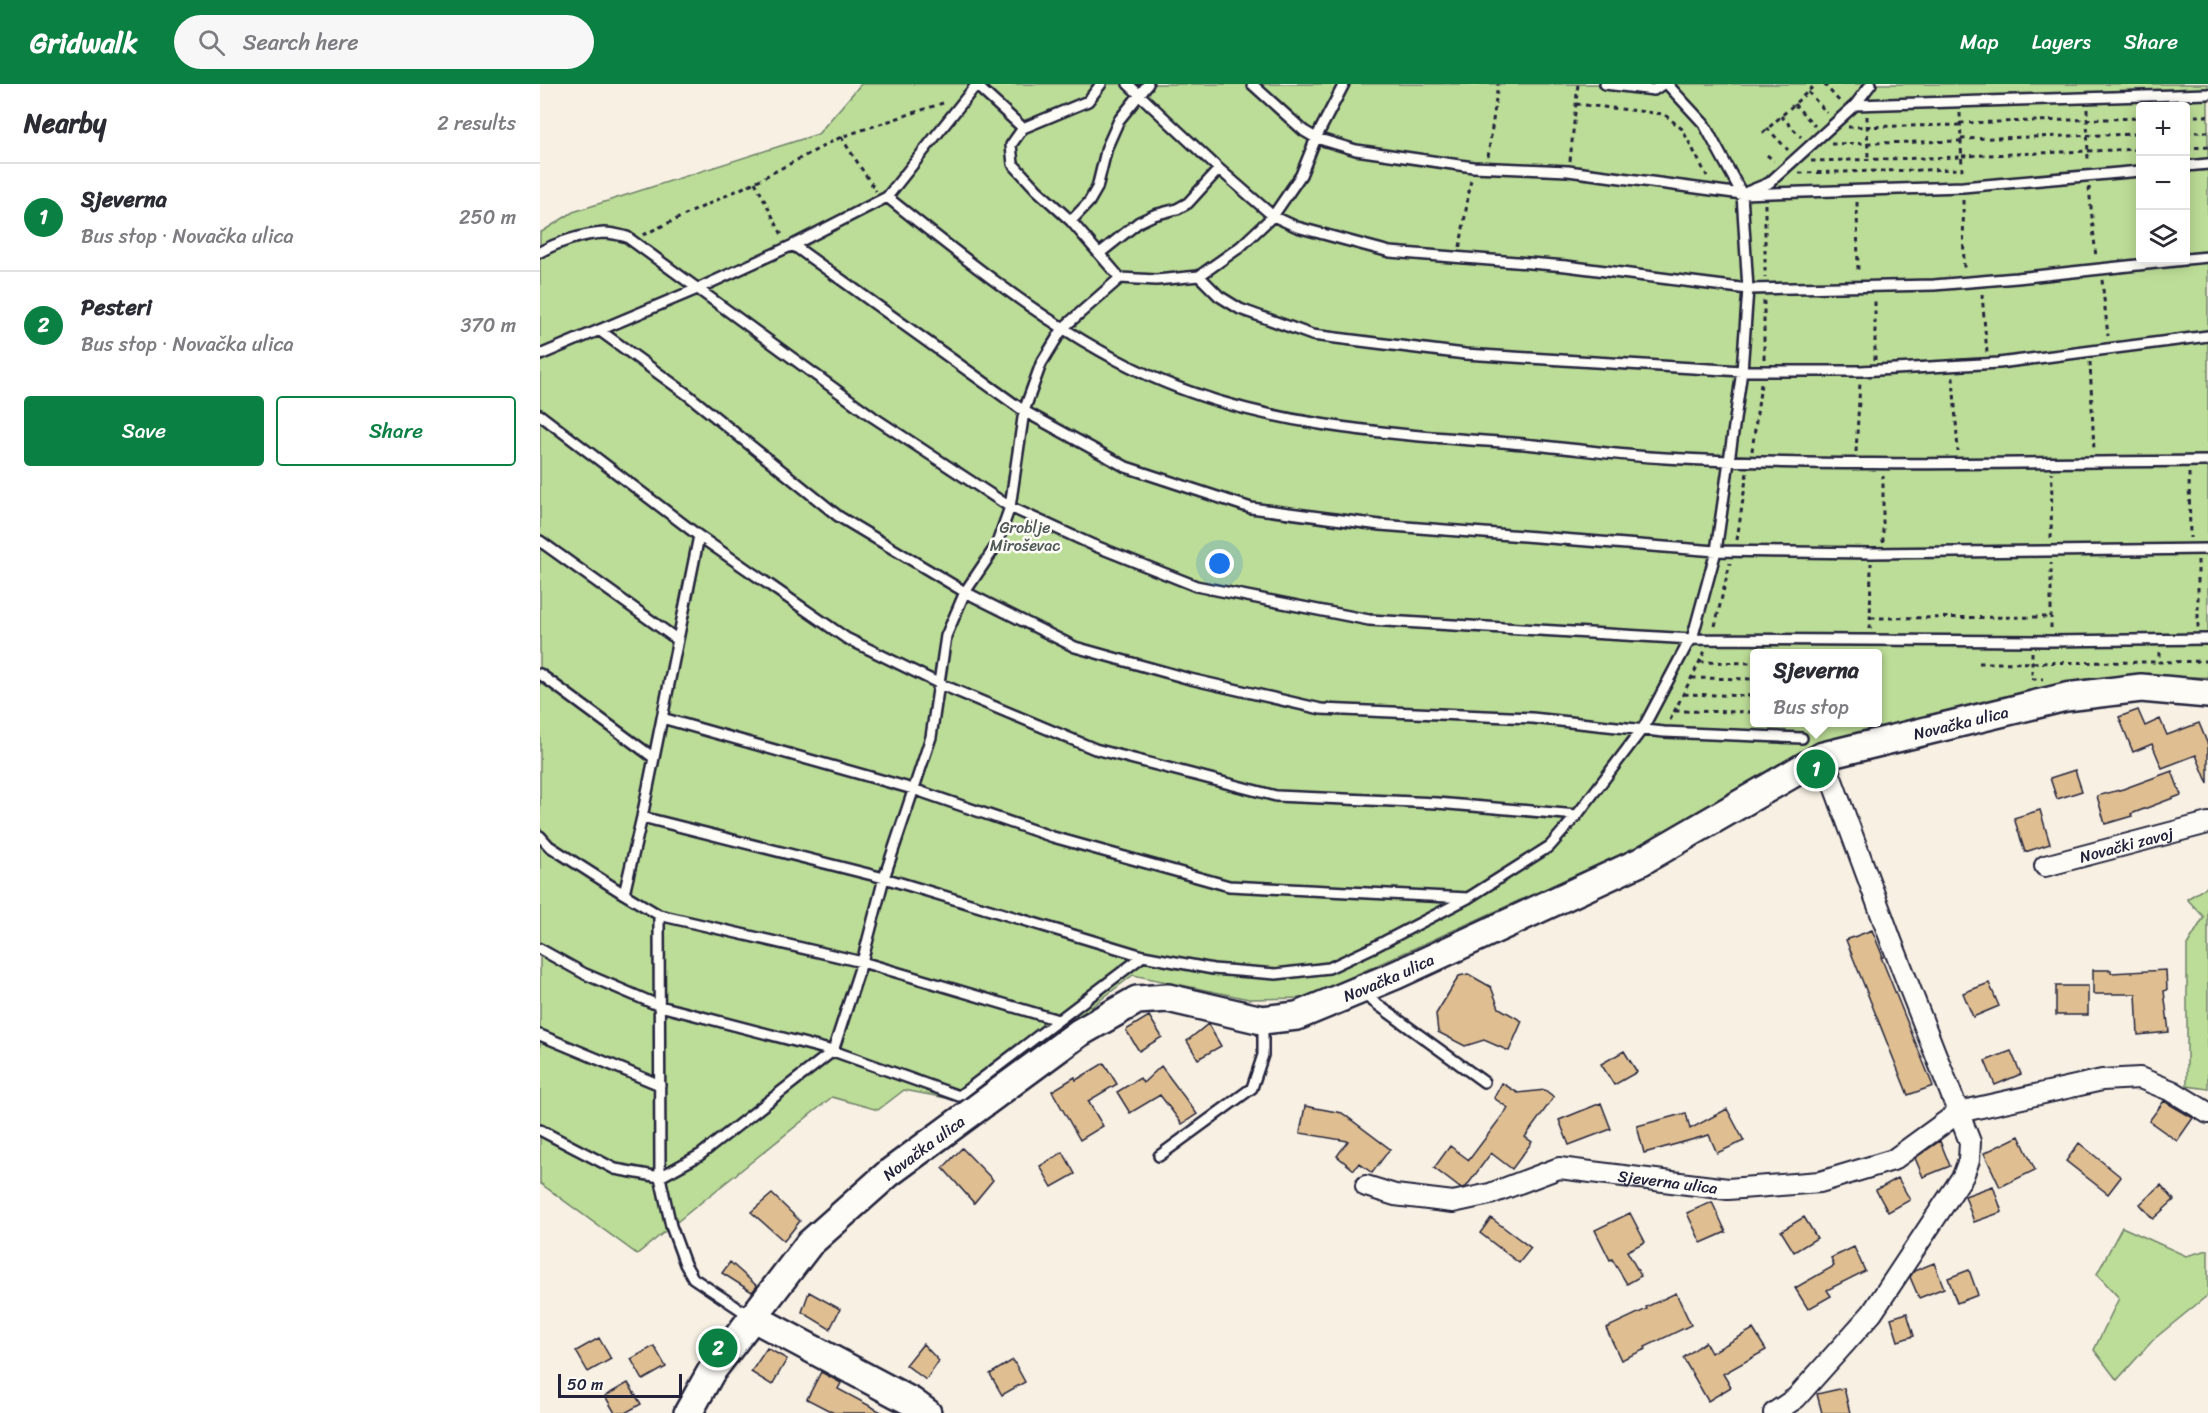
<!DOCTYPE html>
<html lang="en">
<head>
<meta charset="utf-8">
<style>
  :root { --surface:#fff; --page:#f7f7f7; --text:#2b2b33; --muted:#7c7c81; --line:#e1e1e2; --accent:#0b8043 }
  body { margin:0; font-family:Sriracha,sans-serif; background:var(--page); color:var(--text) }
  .controls { position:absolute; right:18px; top:18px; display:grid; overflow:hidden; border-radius:6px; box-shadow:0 3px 15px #0003 }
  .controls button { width:54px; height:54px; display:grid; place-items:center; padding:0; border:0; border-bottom:2px solid var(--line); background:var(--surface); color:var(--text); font:30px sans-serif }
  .scale { position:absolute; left:18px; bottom:15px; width:124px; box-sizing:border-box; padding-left:6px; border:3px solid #22223b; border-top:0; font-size:16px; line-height:21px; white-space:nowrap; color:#22223b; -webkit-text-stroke:4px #fdfcf7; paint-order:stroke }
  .you { position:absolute; left:680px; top:480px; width:21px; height:21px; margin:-15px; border:4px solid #fff; border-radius:50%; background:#1a73e8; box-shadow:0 0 0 9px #1a73e833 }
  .badge { display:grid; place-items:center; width:39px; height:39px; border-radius:50%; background:var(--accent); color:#fff; font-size:20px; font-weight:700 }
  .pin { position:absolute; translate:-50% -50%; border:3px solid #fff; box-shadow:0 2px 6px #0006 }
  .popup { position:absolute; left:1210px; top:565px; width:132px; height:78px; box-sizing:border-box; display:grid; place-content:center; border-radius:6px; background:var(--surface); filter:drop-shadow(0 2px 4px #0005); font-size:20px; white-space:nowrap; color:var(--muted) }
  .popup b { font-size:22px; color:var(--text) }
  .popup::after { content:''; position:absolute; left:50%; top:100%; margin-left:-12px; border:12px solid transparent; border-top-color:var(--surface) }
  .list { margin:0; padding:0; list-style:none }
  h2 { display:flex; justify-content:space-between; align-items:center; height:78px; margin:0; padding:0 24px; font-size:26px }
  h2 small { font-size:20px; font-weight:400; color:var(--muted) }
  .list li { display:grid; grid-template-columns:39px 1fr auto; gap:18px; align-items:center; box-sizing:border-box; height:108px; padding:0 24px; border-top:2px solid var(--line) }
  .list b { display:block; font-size:22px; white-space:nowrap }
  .list p { margin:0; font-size:20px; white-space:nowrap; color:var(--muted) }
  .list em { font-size:20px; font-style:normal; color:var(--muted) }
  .actions { display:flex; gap:12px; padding:18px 24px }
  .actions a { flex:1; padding:14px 0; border:2px solid var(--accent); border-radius:6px; text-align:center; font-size:21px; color:var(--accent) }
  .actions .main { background:var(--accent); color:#fff }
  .icon { flex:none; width:33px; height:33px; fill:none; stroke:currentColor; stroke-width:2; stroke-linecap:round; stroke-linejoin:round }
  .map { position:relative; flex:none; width:1668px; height:1329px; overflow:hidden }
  header { display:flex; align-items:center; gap:36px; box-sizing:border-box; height:84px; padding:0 30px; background:var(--accent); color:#fff }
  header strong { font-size:28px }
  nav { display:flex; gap:33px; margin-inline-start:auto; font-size:21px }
  .search { width:420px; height:54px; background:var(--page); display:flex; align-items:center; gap:15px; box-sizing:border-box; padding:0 21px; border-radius:33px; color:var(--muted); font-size:22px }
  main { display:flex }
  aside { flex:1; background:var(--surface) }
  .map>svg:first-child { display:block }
  .green { fill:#bcdd97; stroke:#6f8069; stroke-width:1.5; fill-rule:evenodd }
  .building { fill:#dfbf92; stroke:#22223b; stroke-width:1.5 }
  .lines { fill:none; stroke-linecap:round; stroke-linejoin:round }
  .lane-casing { stroke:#22223b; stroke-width:14 }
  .street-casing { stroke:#22223b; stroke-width:24 }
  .secondary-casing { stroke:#22223b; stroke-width:32 }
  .path { stroke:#22223b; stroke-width:3; stroke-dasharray:4.5 4.5; stroke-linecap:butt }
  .lane { stroke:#fdfcf7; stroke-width:9 }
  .street { stroke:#fdfcf7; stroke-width:20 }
  .secondary { stroke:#fdfcf7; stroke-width:27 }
  .labels { text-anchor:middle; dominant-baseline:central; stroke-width:5; stroke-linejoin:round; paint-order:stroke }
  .park-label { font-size:16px; fill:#505a57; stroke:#fdfcf7 }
  .street-label { font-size:16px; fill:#22223b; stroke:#fdfcf7 }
</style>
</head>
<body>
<header>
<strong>Gridwalk</strong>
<div class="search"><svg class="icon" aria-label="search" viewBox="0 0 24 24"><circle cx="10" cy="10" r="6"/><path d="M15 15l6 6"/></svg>Search here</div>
<nav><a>Map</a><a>Layers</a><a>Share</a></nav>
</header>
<main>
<aside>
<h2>Nearby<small>2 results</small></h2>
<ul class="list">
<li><span class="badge">1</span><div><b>Sjeverna</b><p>Bus stop · Novačka ulica</p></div><em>250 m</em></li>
<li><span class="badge">2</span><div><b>Pesteri</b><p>Bus stop · Novačka ulica</p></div><em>370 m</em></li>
</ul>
<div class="actions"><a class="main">Save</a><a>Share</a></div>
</aside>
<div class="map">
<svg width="1668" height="1329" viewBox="0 0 1668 1329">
  <rect width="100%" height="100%" fill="#f7f0e3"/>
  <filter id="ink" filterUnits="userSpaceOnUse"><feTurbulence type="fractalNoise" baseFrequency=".0167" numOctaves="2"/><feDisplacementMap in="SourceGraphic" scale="12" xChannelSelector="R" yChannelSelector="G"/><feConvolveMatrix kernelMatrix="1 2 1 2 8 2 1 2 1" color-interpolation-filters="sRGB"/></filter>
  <g filter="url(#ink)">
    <path class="green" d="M321 0H1668V593L1546 595 1263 666 1158 735 765 914 709 915 593 891 427 1018 364 1006 338 1026 292 1013 97 1170 0 1099V149L33 128 278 50ZM1600 22H1646V176H1600ZM1214 570H1338V638H1214Z
      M1668 802V1005L1647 1002V861L1664 833 1647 815Z
      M1582 1143 1646 1172 1668 1166V1211L1614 1255 1577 1296 1554 1266 1579 1214 1557 1190Z"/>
    <path class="building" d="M1598 626 1605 642 1620 635 1627 651 1659 639 1668 661V700L1656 671 1622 684 1612 660 1593 668 1579 633Z
      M1535 686 1542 707 1517 715 1510 694Z
      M1632 687 1641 711 1591 730 1592 732 1565 740 1557 712 1583 705Z
      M1500 726 1510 760 1485 768 1474 734Z
      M1332 846 1343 873H1341L1393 1002 1368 1011 1306 856Z
      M1553 886H1571V889L1626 886 1627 906 1624 907 1629 948 1598 951 1596 910H1553Z
      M928 890 951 903 959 924 982 937 969 967 944 956 925 962 898 948 896 930 919 892Z
      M1449 899 1459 922 1433 933 1423 909Z
      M1516 902H1548V931H1516Z
      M609 932 622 953 599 967 586 946Z
      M668 940 681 962 658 975 647 957Z
      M1084 967 1097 988 1074 1001 1061 980Z
      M1471 967 1481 990 1455 1001 1445 977Z
      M564 979 577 1000 548 1017 563 1042 540 1056 512 1007 535 993 536 996Z
      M621 982 657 1030 642 1040 620 1011 590 1029 577 1008 600 994 603 999Z
      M962 999 978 1009 1005 1006 1014 1013 985 1053 992 1058 972 1085 951 1069 926 1103 920 1104 894 1084 910 1062 929 1076 968 1024 954 1014Z
      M1624 1017 1653 1034 1637 1057 1609 1037Z
      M1061 1019 1071 1045 1029 1061 1019 1036Z
      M765 1022 802 1029 850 1065 832 1089 819 1079 814 1086 797 1072 808 1057 760 1049Z
      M1187 1025 1204 1057 1177 1069 1169 1051 1104 1069 1097 1042 1146 1029 1150 1045Z
      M1479 1052 1495 1086 1460 1103 1444 1069Z
      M1400 1057 1410 1082 1383 1093 1375 1074Z
      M1539 1059 1581 1093 1568 1110 1526 1077Z
      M422 1064 453 1096 434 1119 403 1084Z
      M523 1068 535 1090 512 1103 500 1082Z
      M1358 1094 1370 1116 1348 1128 1336 1106Z
      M1621 1101 1634 1116 1613 1135 1600 1120Z
      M1453 1102 1462 1128 1434 1138 1425 1112Z
      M232 1110 260 1137 244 1157 211 1128Z
      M1172 1118 1186 1148 1161 1159 1147 1129Z
      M1090 1129 1105 1158 1087 1167 1101 1192 1087 1200 1072 1175 1070 1176 1055 1146Z
      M1264 1133 1277 1154 1254 1168 1241 1147Z
      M951 1134 991 1164 979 1179 940 1149Z
      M1314 1163 1325 1187 1287 1206 1291 1212 1268 1225 1255 1204 1294 1182 1291 1174Z
      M190 1178 217 1202 212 1208 182 1189Z
      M1394 1179 1404 1204 1379 1214 1370 1193 1374 1187Z
      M1429 1186 1438 1211 1417 1219 1408 1194Z
      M269 1208 300 1225 290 1245 262 1228Z
      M1136 1209 1151 1241 1105 1263 1106 1265 1081 1276 1066 1244 1107 1225 1106 1223Z
      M1367 1229 1374 1252 1358 1257 1351 1234Z
      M1213 1245 1226 1266 1183 1290 1191 1303 1168 1317 1143 1274 1165 1258 1171 1269Z
      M59 1254 71 1275 48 1288 36 1267Z
      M383 1260 399 1277 386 1296 366 1281Z
      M114 1262 126 1283 103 1296 91 1275Z
      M227 1264 247 1275 232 1301 211 1288Z
      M473 1276 485 1298 462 1311 450 1290Z
      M281 1288 301 1299 298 1305 343 1329H294L267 1315Z
      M88 1299 101 1320 85 1329H75L65 1312Z
      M1304 1304 1310 1329H1282L1277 1310Z"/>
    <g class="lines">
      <g class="lane-casing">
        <path id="lane" d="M588 0 679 85 733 132 757 143 850 168 1026 182 1208 205 1394 201 1477 194 1644 176
          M712 0 764 47 776 54 816 66 933 83 1028 87 1202 110 1423 103 1600 87
          M1065 0 1114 6 1123 0
          M436 1 483 44 471 61 473 80 497 106 531 137 580 194
          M1315 21 1668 10
          M483 44 548 17 561 0
          M1646 82 1668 80
          M1207 108 1229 99 1315 21 1331 0
          M347 113C430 179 526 258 624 298 735 344 854 350 972 359 1023 363 1074 371 1125 374 1305 384 1487 378 1668 377
          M531 137 549 118 557 104 567 63 579 36 608 0
          M253 161 484 327 586 383 711 424 840 441 1176 467 1331 469 1668 465
          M0 168C18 158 43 150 64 149 71 149 80 151 87 153L333 333 470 423 553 461 656 502 829 536 1152 555 1511 557 1668 555
          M560 169 599 138 614 131 637 125 648 119 679 85
          M1646 175 1668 173
          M659 192 679 212 700 225 772 251 925 270 1202 287H1321L1459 279 1668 252
          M59 246 148 311 298 432 425 508 535 563 650 595 781 625 992 634 1124 648 1262 654
          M0 271 157 205 253 161 347 113 437 0
          M0 331 159 452 306 554 400 600 555 665 736 712 897 719 1037 731
          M159 452 102 733 84 810 119 831 322 878 518 936
          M0 457 138 556
          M0 590 114 674
          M122 634 373 705 513 753 689 802 928 814
          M102 733 344 794 603 872
          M0 752 9 762 84 810
          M119 831 120 1093 131 1142 145 1180 153 1194 210 1232
          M0 865 45 890 120 922 293 967 419 1012 603 872 673 885 736 890 789 884 834 863 928 814 1010 762 1037 731 1103 644 1147 561 1152 555 1176 467 1202 287 1208 205 1202 110 1164 40 1127 0
          M823 910 944 998
          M0 951 120 1001
          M0 1046 75 1085 120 1093 160 1071 293 967 322 878 344 794 391 653 406 552 425 508 456 462 470 423 484 327 501 280 523 244 580 194 616 196 659 192 700 163 733 132 761 91 776 54 804 0
          M619 1072 712 1004 723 971V939"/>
      </g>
      <g class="street-casing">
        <g id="street">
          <path id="s1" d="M1505 782 1668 739"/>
          <path id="s2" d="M826 1102 855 1111 913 1118 950 1110 1019 1084 1188 1105 1280 1098 1353 1076 1419 1028 1562 996 1600 994 1632 1007 1668 1029"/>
          <path d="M1234 1329 1256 1314 1332 1229 1423 1092 1429 1076 1430 1058 1352 859 1283 672"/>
        </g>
      </g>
      <g class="secondary-casing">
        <g id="secondary">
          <path d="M212 1233 372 1318 387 1329"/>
          <path id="s3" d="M148 1329 171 1288 269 1160 349 1089 539 949 597 916 628 914 722 936 757 932 856 891 1100 778 1283 672 1526 613 1601 604 1668 610"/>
        </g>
      </g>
      <path class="path" d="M1284 0 1301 19
        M1268 8 1287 29
        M1036 20 1124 30 1142 45 1167 92
        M1254 20 1275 42
        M1547 25 1548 79
        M1420 29 1422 86
        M1241 32 1261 53
        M1327 32 1328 75
        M1646 32H1668
        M1420 39 1600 34
        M1308 43 1421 41
        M1227 44 1248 66
        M1646 48H1668
        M1223 49 1276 0
        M301 53 336 107
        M1421 55 1600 50
        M1291 60 1421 57
        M1646 64 1668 63
        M1227 71 1234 77
        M1422 72 1600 65
        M948 73 958 0
        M1030 77 1038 0
        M1271 77 1422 73
        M1259 89 1422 85
        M215 98 243 153
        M1549 103 1556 174
        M1423 116 1424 188
        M1317 118 1318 190
        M1225 120V194
        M103 151 215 98 301 53 406 18
        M920 163 931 95
        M1562 196 1568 252
        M1442 210 1447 269
        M1224 275V216
        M1335 276V213
        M1550 278 1554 367
        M1413 293 1418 367
        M1212 367 1221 300
        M1316 368 1320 299
        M1649 389 1650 454
        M1511 454 1512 389
        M1197 456 1207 388
        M1343 458V392
        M1658 476V544
        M1331 534 1511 533
        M1175 542 1190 479
        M1511 544V479
        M1330 545 1331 479
        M1492 568V595H1503
        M1619 568V578L1668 577
        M1160 578 1214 579
        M1439 579 1619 578
        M1152 594 1214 595
        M1144 610 1214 612
        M1135 627 1214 628
        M1130 636 1165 567"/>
      <use href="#lane" class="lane"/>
      <use href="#street" class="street"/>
      <use href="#secondary" class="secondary"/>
    </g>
  </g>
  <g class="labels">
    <g class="park-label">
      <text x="485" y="443">Groblje<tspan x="485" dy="18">Miroševac</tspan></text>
    </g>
    <g class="street-label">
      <text stroke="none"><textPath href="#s3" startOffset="1510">Novačka ulica</textPath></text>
      <text stroke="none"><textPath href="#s1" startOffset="84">Novački zavoj</textPath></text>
      <text stroke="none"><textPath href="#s3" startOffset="880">Novačka ulica</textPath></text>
      <text stroke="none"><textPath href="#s3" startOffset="358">Novačka ulica</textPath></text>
      <text stroke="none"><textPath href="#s2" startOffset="310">Sjeverna ulica</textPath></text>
    </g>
  </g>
</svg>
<div class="controls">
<button>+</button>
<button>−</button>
<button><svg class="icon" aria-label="layers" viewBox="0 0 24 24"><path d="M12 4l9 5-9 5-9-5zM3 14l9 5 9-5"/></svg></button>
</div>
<div class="scale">50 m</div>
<div class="you"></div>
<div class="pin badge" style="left:1276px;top:685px">1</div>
<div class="popup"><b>Sjeverna</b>Bus stop</div>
<div class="pin badge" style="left:178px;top:1264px">2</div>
</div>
</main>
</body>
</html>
